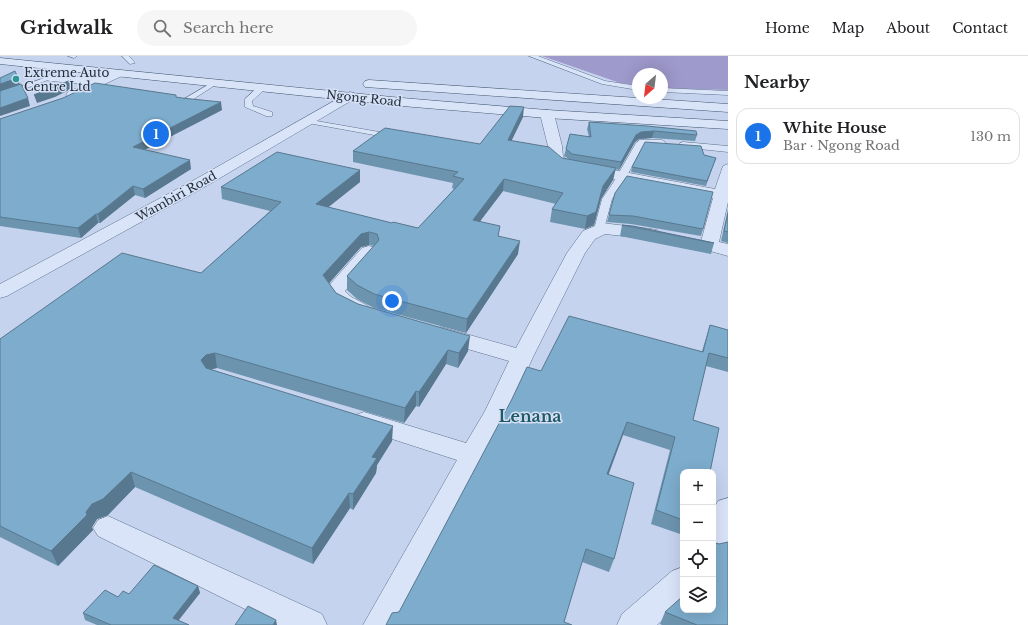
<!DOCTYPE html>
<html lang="en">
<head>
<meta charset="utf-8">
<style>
  :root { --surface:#fff; --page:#f6f6f6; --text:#202124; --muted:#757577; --line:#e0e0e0; --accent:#1a73e8 }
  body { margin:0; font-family:"Libre Baskerville",serif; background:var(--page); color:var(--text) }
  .controls { position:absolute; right:12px; bottom:12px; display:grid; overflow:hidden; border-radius:8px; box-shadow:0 4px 16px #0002 }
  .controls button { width:36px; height:36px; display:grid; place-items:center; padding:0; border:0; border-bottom:1px solid var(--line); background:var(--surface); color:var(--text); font:20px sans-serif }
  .compass { position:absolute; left:632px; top:12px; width:36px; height:36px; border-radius:50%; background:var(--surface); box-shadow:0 4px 16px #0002; rotate:208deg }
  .you { position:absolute; left:392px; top:245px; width:14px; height:14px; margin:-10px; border:3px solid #fff; border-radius:50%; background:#1a73e8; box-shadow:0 0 0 6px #1a73e833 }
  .badge { display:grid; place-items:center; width:26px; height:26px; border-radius:50%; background:var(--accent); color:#fff; font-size:13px; font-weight:700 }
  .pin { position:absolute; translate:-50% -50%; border:2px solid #fff; box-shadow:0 1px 4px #0006 }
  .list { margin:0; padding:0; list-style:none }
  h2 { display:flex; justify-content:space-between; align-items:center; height:52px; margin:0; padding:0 16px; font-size:17px }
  h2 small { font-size:13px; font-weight:400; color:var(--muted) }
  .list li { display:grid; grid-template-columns:26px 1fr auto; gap:12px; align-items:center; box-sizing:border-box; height:56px; margin:0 8px 8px; padding:0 8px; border:1px solid var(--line); border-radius:12px }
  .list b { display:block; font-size:15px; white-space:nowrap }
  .list p { margin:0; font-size:13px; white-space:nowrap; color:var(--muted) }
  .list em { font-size:13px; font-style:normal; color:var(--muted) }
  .icon { flex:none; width:22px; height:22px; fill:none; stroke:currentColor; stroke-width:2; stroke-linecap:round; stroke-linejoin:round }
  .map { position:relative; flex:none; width:728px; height:569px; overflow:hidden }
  header { display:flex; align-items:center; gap:24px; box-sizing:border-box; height:56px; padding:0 20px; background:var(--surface); border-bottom:1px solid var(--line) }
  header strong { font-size:19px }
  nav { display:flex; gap:22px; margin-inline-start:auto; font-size:14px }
  .search { width:280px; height:36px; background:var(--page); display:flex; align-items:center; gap:10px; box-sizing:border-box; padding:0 14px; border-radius:22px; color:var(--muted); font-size:15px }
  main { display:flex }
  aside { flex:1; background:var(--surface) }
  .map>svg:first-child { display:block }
  .green { fill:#9f9acc }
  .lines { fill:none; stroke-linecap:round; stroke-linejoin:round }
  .lane-casing { stroke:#5c728a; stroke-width:1 }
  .street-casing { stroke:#5c728a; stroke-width:1 }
  .secondary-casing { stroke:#3f566c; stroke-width:1 }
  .lane { fill:#dae4f9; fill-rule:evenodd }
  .street { fill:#dae4f9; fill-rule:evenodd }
  .secondary { fill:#dae4f9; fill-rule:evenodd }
  .wall { fill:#6c94af }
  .shaded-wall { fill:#58788f }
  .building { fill:#7daccc; stroke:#58788f }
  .poi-dot { fill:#2c9896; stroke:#d6e0f6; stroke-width:1.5 }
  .labels { text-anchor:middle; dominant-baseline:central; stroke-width:3; stroke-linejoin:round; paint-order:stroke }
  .far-poi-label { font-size:12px; fill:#202e3a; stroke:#d6e0f6; text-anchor:start }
  .far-street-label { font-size:12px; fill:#202e3a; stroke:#d6e0f6 }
  .quarter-label { font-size:16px; font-weight:bold; fill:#1f5966; stroke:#d6e0f6 }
</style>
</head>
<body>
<header>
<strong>Gridwalk</strong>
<div class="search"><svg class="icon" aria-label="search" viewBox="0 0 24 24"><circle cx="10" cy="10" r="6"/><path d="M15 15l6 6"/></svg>Search here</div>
<nav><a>Home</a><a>Map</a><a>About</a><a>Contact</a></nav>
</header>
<main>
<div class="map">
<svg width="728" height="569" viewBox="0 0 728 569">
  <rect width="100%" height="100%" fill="#c6d3ee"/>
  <path class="green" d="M542 0H728V34L662 32V18H638V29L620 27Z"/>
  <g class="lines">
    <g class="lane-casing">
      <path id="lane" d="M68 0H77L74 2Z
        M122 0H129L135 7 130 8Z
        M529 0H538L605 25 638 30V34L602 28Z
        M72 12 77 13 0 42V38Z
        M213 26 215 27V29L186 48H183L179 46Z
        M259 30H265L266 32 252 45 253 50 272 56V60H266L245 51V43Z
        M662 32 728 35V39L662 36Z
        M305 63 385 77 389 79 385 81 308 67 304 65Z
        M640 84H662L666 87 662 90H643L623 127 612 143 604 173 599 176 595 175 594 173 602 143 613 127 636 87Z
        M683 86 728 90V96L680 91 679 89 680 87Z"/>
    </g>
    <g class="street-casing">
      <path id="street" d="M118 15 122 16 124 18 122 20 72 43 68 42 66 39 68 36 86 28 50 25 46 24 44 22 46 20 50 19 99 22Z
        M350 36 354 37 356 40 354 43 208 129 7 240 0 242V228L196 123Z
        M547 54 552 55 554 58 562 90 563 101 570 106 715 133 723 110 728 108V146L719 186 728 188V200L703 193 700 189 713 142 565 114 560 112 549 103 548 90 540 58 542 55Z
        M602 167 651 173 657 174 660 178 657 182 651 183 605 178 595 183 585 197 533 301 509 355 397 569H363L457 404 355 371 351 365 355 359 364 356 466 387 485 355 509 305 433 283 430 278 433 273 441 271 516 292 567 197 583 175Z
        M369 190 376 192 378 196 345 235C352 245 366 245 372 255L369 259C359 262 342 256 334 248 330 244 328 238 325 234L362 192Z
        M728 442V487L724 496 713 499V454L718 445Z
        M108 460 322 558 327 569H277L98 480 93 472 98 464Z
        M683 511V545L657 569H617L622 558 672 515Z"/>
    </g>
    <g class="secondary-casing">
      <path id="secondary" d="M0 2 402 42 547 54 728 65V73L547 62 402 50 0 8Z
        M369 24 728 48V56L365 31 363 28 365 25Z"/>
    </g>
    <use href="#lane" class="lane"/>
    <use href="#street" class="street"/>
    <use href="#secondary" class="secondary"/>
  </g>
  <path class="wall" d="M177 41 222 54 145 94 191 113 145 142 135 139 100 167H98L81 182 0 170V63Z
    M523 61 511 85 562 102 569 103 564 100 566 93 589 81 587 73 589 66 697 79 695 85 652 82 639 83 635 86 619 114 615 113 613 124 601 143 594 169 585 173 550 166 552 153 556 148 503 135 480 165 499 180 518 198 466 277 374 252 357 243 347 234V220L374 190 369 189 361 191 329 227 336 237 358 248 468 295 458 312 446 308 419 351 416 350 404 367 217 312 211 313 392 385 377 409 376 417 353 454 350 452 313 508 135 431 108 459 97 463 92 471 93 474 58 510 0 481V283L201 217 270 155 222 143 221 131 360 114V126L328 151 392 167 418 172 454 133 452 132 453 127 353 106V95L480 88Z
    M704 99 716 102 706 130 631 116 632 111Z
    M615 137 703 173 701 180 631 168 607 166Z
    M728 153V187L721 185Z
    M622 169 714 187 711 198 620 180Z
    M710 269 728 274V316L706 310 693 364 683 416V479L651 468 670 394 623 379 608 418 614 503 609 516 582 506 399 556 541 315 702 295Z
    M719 488 728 569H662L660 568 665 556 683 554Z
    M198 530 200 537 178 564 189 569H97L85 564 83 557 118 541 129 538Z"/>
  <path class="shaded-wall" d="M18 22 20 29 0 36V28Z
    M71 24 73 32 55 41 37 47 34 39Z
    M28 42 30 50 0 60V52Z
    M221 46 222 54 134 99 133 91Z
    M524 51 523 61 506 96 508 84Z
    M654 75 652 82 639 83 635 86 619 114 621 106 636 79 641 76Z
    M190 104 191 113 145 142 143 133Z
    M616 112 613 124 601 143 594 169 585 173 587 160 603 130Z
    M360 114V126L316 161V148Z
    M504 123 503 135 472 176 473 164Z
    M133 130 135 139 100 167 98 158Z
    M96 158 98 167 81 182 78 172Z
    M369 176V189L361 191 324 233 323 219 361 178Z
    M520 185 518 198 466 277 467 263Z
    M470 280 468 295 458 312 459 297Z
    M448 294 446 308 419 351V336Z
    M215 297 217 312 209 314 204 319 201 304 206 299Z
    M416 335V350L404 367 405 352Z
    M627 366 623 379 604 431 607 418Z
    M393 370 392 385 377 409 376 417 353 454V438L372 401Z
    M131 416 135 431 108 459 97 463 92 471 93 474 58 510 51 495 86 456 92 448Z
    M349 437 350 452 313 508 312 492Z
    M198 530 200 537 175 569 173 562Z
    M276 564 277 569H273Z"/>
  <path class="building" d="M15 15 18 22 0 28V22Z
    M71 24 53 32 34 39Z
    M95 27 176 39V41L182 42 221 46 133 91 190 104 143 133 133 130 98 158H96L78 172 0 161V63L63 42Z
    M21 28 28 42 0 52V35Z
    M510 50 524 51 508 84 549 91 562 102 616 112 603 130 596 156 587 160 552 153 563 137 504 123 473 164 500 170 498 180 520 185 467 263 374 238 357 229 347 220 379 184 377 178 369 176 361 178 323 219 336 237 358 248 470 280 459 297 448 294 419 336 416 335 405 352 215 297 206 299 201 304 206 312 393 370 372 401 377 402 353 438 349 437 312 492 131 416 103 443 92 448 86 456 87 459 51 495 0 470V283L122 197 201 217 281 146 221 131 277 96 360 114 316 148 392 167 393 166 418 172 464 123 453 120 458 116 353 95 385 72 480 88Z
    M589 66 647 70 696 75 697 79 654 75 641 76 636 79 621 106 572 98 566 93 570 78 591 81Z
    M645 86 701 90 704 99 716 102 707 125 632 111Z
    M627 120 713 136 703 173 633 160 609 159 615 137Z
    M728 157V176L724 175Z
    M622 169 633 170 714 187Z
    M569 260 703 296 710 269 728 274V302L709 297 693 364 719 372 710 416H683V464L656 454 675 381 627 366 607 418 634 427 614 503 586 493 564 566 572 569H386L392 557 399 556 512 343 527 311 541 315Z
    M728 486V569H697L665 556 683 540V554H713V491L717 487 719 488Z
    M154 509 198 530 173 562 189 569H111L83 557 105 534 118 541 123 535 129 538Z
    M248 550 276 564 273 569H235Z"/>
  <circle class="poi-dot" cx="16" cy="23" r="4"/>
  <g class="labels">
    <g class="far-poi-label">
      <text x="24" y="16">Extreme Auto<tspan x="24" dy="14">Centre Ltd</tspan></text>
    </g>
    <g class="far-street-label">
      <text transform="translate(364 42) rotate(6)">Ngong Road</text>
      <text transform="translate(176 140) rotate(-29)">Wambiri Road</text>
    </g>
    <g class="quarter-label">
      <text x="530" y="360">Lenana</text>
    </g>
  </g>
</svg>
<div class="controls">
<button>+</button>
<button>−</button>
<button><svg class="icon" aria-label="locate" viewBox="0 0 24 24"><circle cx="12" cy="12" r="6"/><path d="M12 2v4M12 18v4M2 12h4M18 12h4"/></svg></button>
<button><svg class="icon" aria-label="layers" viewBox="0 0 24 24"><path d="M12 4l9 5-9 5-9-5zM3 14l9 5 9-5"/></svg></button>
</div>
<svg class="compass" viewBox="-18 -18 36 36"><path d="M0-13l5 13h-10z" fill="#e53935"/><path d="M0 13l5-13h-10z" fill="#757577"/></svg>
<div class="you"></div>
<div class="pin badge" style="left:156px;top:78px">1</div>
</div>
<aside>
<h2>Nearby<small></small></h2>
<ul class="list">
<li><span class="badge">1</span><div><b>White House</b><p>Bar · Ngong Road</p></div><em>130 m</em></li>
</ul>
</aside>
</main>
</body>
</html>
